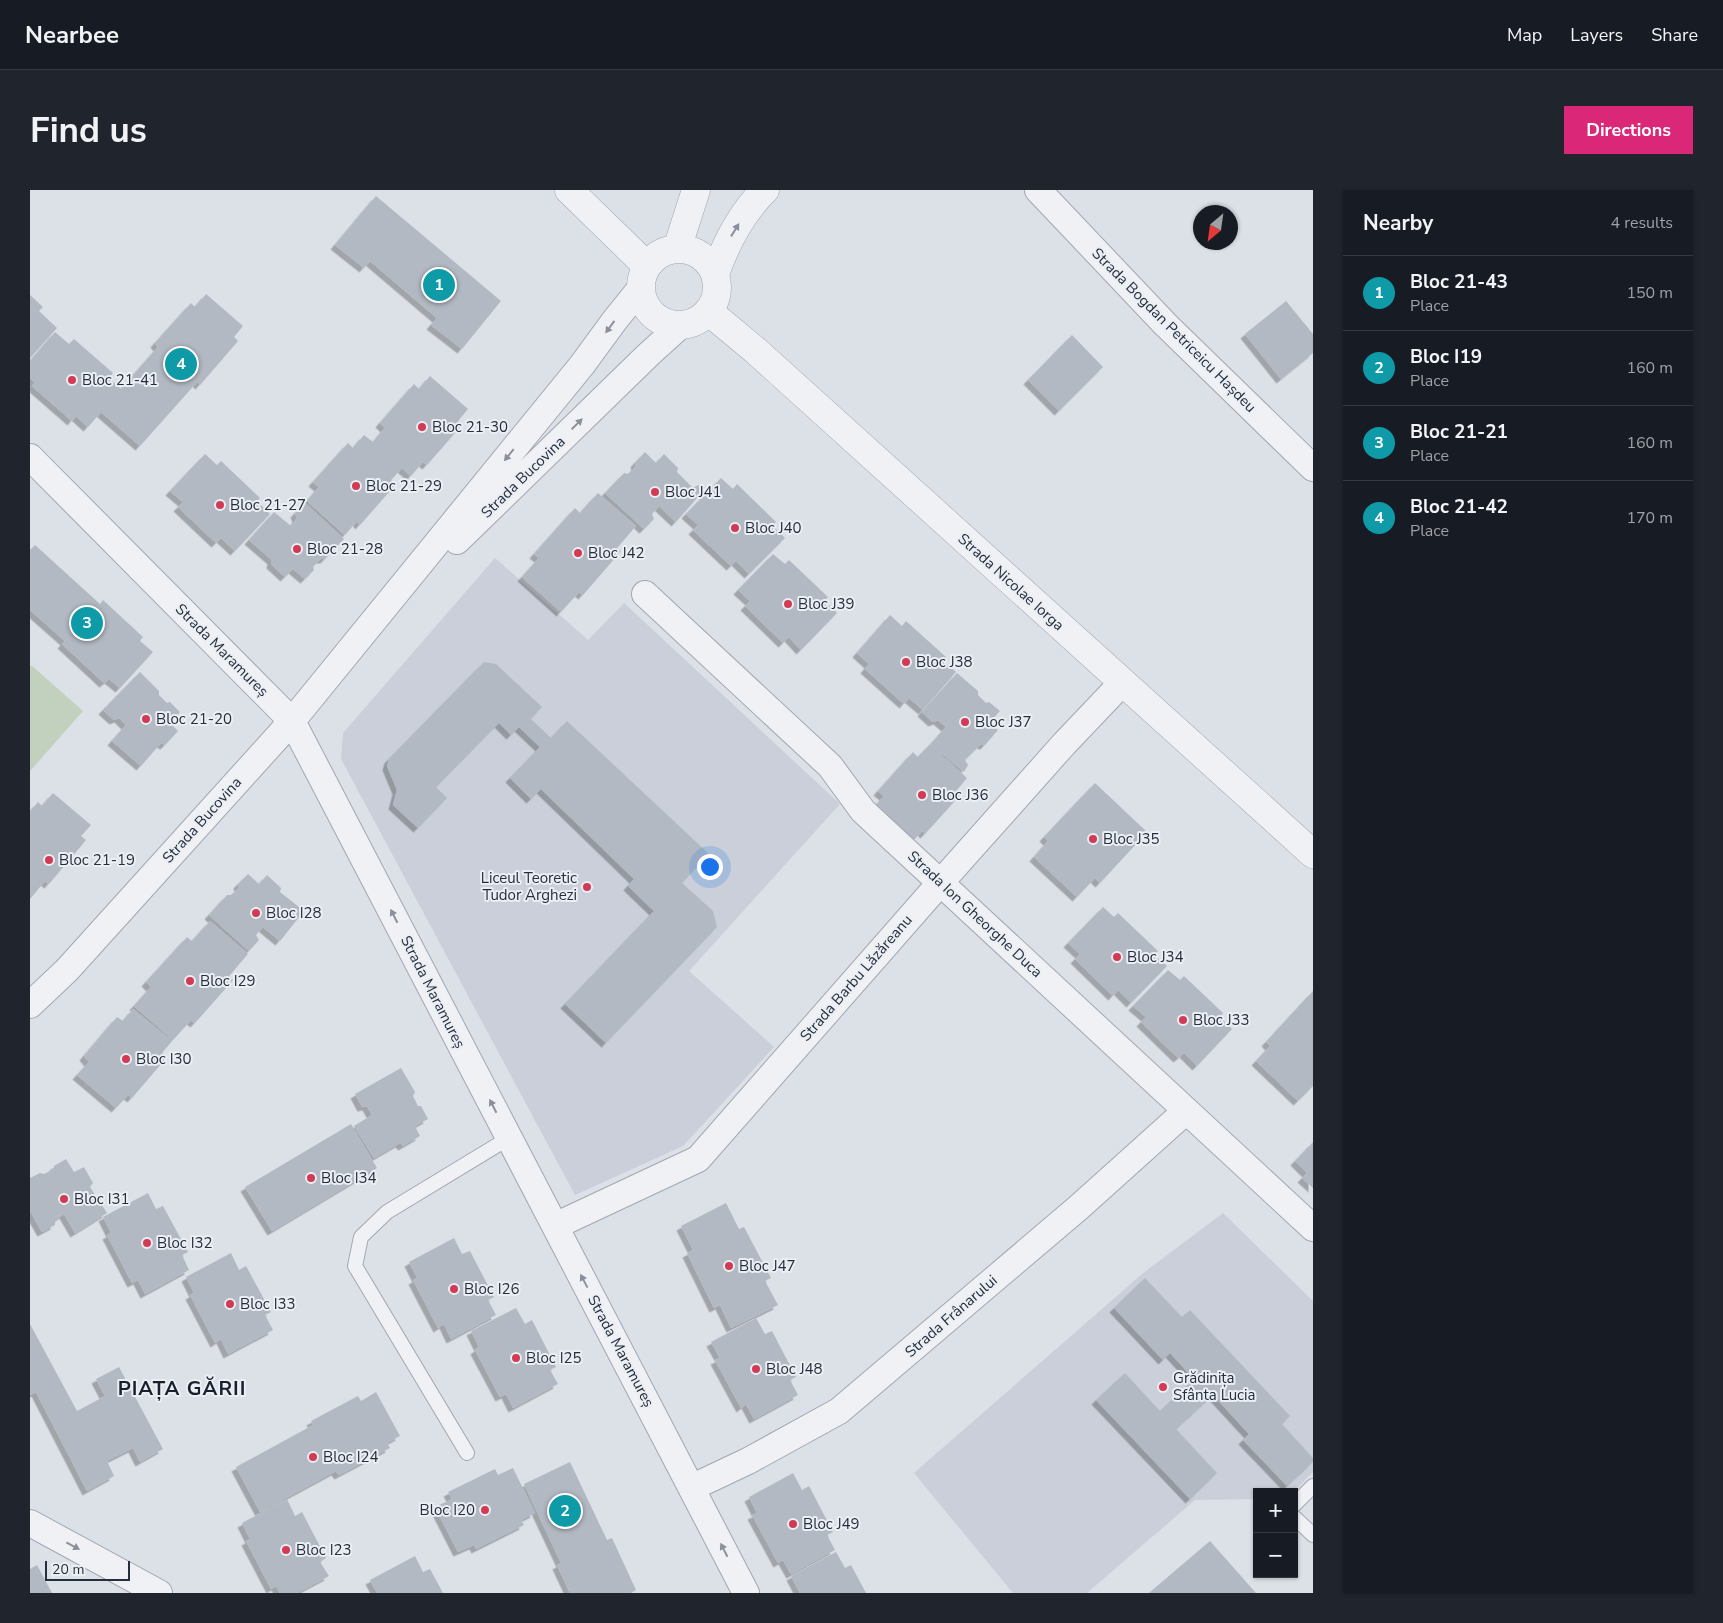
<!DOCTYPE html>
<html lang="en">
<head>
<meta charset="utf-8">
<style>
  :root { --surface:#171b24; --page:#20242c; --text:#f1f3f6; --muted:#9ea1a6; --line:#363941; --accent:#db2777 }
  body { margin:0; font-family:"Nunito Sans",sans-serif; background:var(--page); color:var(--text) }
  .controls { position:absolute; right:15px; bottom:15px; display:grid; overflow:hidden; border-radius:0px; box-shadow:0 1px 4px #0004 }
  .controls button { width:45px; height:45px; display:grid; place-items:center; padding:0; border:0; border-bottom:1px solid var(--line); background:var(--surface); color:var(--text); font:25px sans-serif }
  .compass { position:absolute; left:1163px; top:15px; width:45px; height:45px; border-radius:50%; background:var(--surface); box-shadow:0 1px 4px #0004; rotate:209deg }
  .scale { position:absolute; left:15px; bottom:12px; width:85px; box-sizing:border-box; padding-left:5px; border:2px solid #252e3d; border-top:0; font-size:14px; line-height:18px; white-space:nowrap; color:#252e3d; -webkit-text-stroke:4px #ebeff4; paint-order:stroke }
  .you { position:absolute; left:679px; top:676px; width:18px; height:18px; margin:-12px; border:4px solid #fff; border-radius:50%; background:#1a73e8; box-shadow:0 0 0 8px #1a73e833 }
  .badge { display:grid; place-items:center; width:32px; height:32px; border-radius:50%; background:var(--accent); color:#fff; font-size:16px; font-weight:700 }
  .pin { position:absolute; translate:-50% -50%; border:2px solid #fff; box-shadow:0 1px 5px #0006 }
  .list { margin:0; padding:0; list-style:none }
  h2 { display:flex; justify-content:space-between; align-items:center; height:65px; margin:0; padding:0 20px; font-size:21px }
  h2 small { font-size:16px; font-weight:400; color:var(--muted) }
  .list li { display:grid; grid-template-columns:32px 1fr auto; gap:15px; align-items:center; box-sizing:border-box; height:75px; padding:0 20px; border-top:1px solid var(--line) }
  .list b { display:block; font-size:19px; white-space:nowrap }
  .list p { margin:0; font-size:16px; white-space:nowrap; color:var(--muted) }
  .list em { font-size:16px; font-style:normal; color:var(--muted) }
  .map { position:relative; flex:none; width:1283px; height:1403px; overflow:hidden; border-radius:0px }
  header { display:flex; align-items:center; gap:30px; box-sizing:border-box; height:70px; padding:0 25px; background:var(--surface); border-bottom:1px solid var(--line) }
  header strong { font-size:24px }
  nav { display:flex; gap:28px; margin-inline-start:auto; font-size:18px }
  .intro { display:flex; align-items:center; justify-content:space-between; box-sizing:border-box; height:120px; padding:0 30px }
  h1 { margin:0; font-size:35px }
  .button { padding:12px 22px; border-radius:0px; background:var(--accent); color:#fff; font-size:18px; font-weight:700 }
  main { display:flex; gap:30px; padding:0 30px }
  aside { flex:1; background:var(--surface); border-radius:0px; box-shadow:0 1px 4px #0004 }
  .map>svg:first-child { display:block }
  .built { fill:#cacfd9 }
  .green { fill:#c2d1bd }
  .building { fill:#b3b9c3; filter:url(#shadow) }
  .lines { fill:none; stroke-linecap:round; stroke-linejoin:round }
  .service-casing { stroke:#a1a7b1; stroke-width:16 }
  .minor-casing { stroke:#a1a7b1; stroke-width:28 }
  .tertiary-casing { stroke:#a1a7b1; stroke-width:29 }
  .service { stroke:#eff1f5; stroke-width:14 }
  .minor { stroke:#eff1f5; stroke-width:26 }
  .tertiary { stroke:#eff1f5; stroke-width:28 }
  .oneway { fill:#8a9099 }
  .poi-dot { fill:#d13b55; stroke:#ebeff4; stroke-width:2 }
  .labels { text-anchor:middle; dominant-baseline:central; stroke-width:4; stroke-linejoin:round; paint-order:stroke }
  .street-label { font-size:15px; fill:#252e3d; stroke:#ebeff4 }
  .poi-label { font-size:15px; fill:#252e3d; stroke:#ebeff4; text-anchor:start }
  .district-label { font-size:20px; font-weight:bold; letter-spacing:1px; fill:#18202e; stroke:#ebeff4 }
</style>
</head>
<body>
<header>
<strong>Nearbee</strong>
<nav><a>Map</a><a>Layers</a><a>Share</a></nav>
</header>
<div class="intro"><h1>Find us</h1><a class="button">Directions</a></div>
<main>
<div class="map">
<svg width="1283" height="1403" viewBox="0 0 1283 1403">
  <defs>
    <filter id="shadow"><feDropShadow dx="-4.5" dy="4.5" stdDeviation="0" flood-color="#0004"/></filter>
  </defs>
  <rect width="100%" height="100%" fill="#dce0e7"/>
  <path class="built" d="M465 368 558 450 594 413 810 614 659 781 744 857 653 956 545 1005 311 569 313 543Z
    M1193 1023 1283 1111V1282L1263 1302H1227V1309L1165 1310 1057 1403H983L884 1283 1112 1084Z"/>
  <path class="green" d="M1 475 53 521 0 581V477Z"/>
  <path class="building" d="M346 6 471 111 432 159 401 135 407 128 340 71 334 78 305 55Z
    M176 104 213 136 204 147 208 151 170 195 167 192 110 256 71 222 58 237 46 226 42 231 2 196 5 192 0 188V171L25 142 39 154 44 149 83 183 79 188 91 199 128 157 125 153 161 113 165 117Z
    M0 105 13 117 9 121 27 138 0 168Z
    M1256 111 1283 144V163L1251 189 1215 144Z
    M1042 145 1073 177 1029 221 998 190Z
    M400 186 438 219 428 231 432 235 397 275 393 272 381 286 372 278 361 290 366 294 330 335 327 331 315 345 277 311 289 297 283 292 318 253 323 258 334 245 343 252 355 238 350 233 384 194 389 199Z
    M615 262 626 273 634 264 648 278 647 282 663 298 668 295 674 300 646 332 629 316 622 324 624 329 614 339 575 303 594 283 598 284 606 276 605 273Z
    M175 264 187 275 191 271 230 308 227 311 240 324 205 361 191 348 186 353 148 317 153 312 140 301Z
    M691 288 703 299 707 294 746 332 742 335 755 348 719 384 706 371 701 376 663 340 668 335 656 324Z
    M568 303 606 336 587 358 591 361 553 405 549 402 531 422 492 387 509 368 504 364 545 318 550 323Z
    M275 313 314 349 295 369H291L283 376 284 380 275 389 263 379 255 387 241 374 242 370 219 350 244 322 261 336 267 328 265 323Z
    M5 355 70 414 73 410 113 447 110 451 123 462 90 498 79 489 74 493 32 454 35 451 0 420V360Z
    M743 364 755 374 759 370 798 407 794 411 807 423 771 460 759 447 753 453 715 416 720 411 708 400Z
    M860 425 872 436 876 431 916 467 913 471 926 482 893 520 879 508 874 514 835 479 839 474 827 463Z
    M454 472 466 474 512 517 501 529 521 548 537 531 679 664 652 693 683 721 687 737 576 853 535 814 624 721 598 696 604 689 511 599 501 609 480 588 510 557 489 537 481 545 469 533 406 597 417 608 388 638 363 615 367 600 357 576 359 569Z
    M110 482 129 501V505L137 513 140 512 150 522 140 533 148 541 135 555 131 553 111 576 82 551 96 535 89 528 84 530 73 520Z
    M927 483 948 501V505L956 513 959 512 970 521 959 533 968 540 955 555 951 554 935 570 938 575 934 582 901 554 916 537 908 530 903 532 892 522Z
    M900 554 937 588 927 600 931 604 895 644 892 641 880 654 842 620 854 606 848 601 883 562 888 567Z
    M1065 593 1117 642 1070 693 1065 688 1047 707 1004 667 1018 651 1014 647Z
    M23 603 61 635 51 646 56 650 19 694 15 691 0 709V622L8 612 12 616Z
    M218 684 229 694 237 685 251 698 250 702 274 721 250 751 233 737 226 745 229 750 219 761 179 725 197 705H201L209 698 208 694Z
    M1073 717 1084 727 1088 723 1128 761 1124 765 1137 776 1101 813 1088 800 1083 806 1045 769 1050 764 1038 753Z
    M180 731 218 764 199 786 203 790 165 833 161 830 143 850 104 816 121 797 116 792 157 747 162 751Z
    M1138 780 1150 790 1154 786 1193 823 1190 827 1202 839 1167 876 1154 863 1148 868 1111 832 1116 827 1103 816Z
    M1283 801V896L1268 911 1226 871 1240 856 1236 852Z
    M103 819 142 851 132 863 137 867 102 908 98 905 86 918 47 885 59 872 54 866 87 827 93 831Z
    M371 878 385 902 383 906 388 916H391L398 929 385 936 390 946 373 956 370 953 344 968 324 936 342 925 337 916 332 917 325 904Z
    M321 934 347 978 242 1041 215 997Z
    M1283 952V998L1272 988 1277 983 1265 971Z
    M36 969 44 982 54 977 63 993 60 997 77 1023 45 1043 34 1024 25 1030V1035L12 1042 0 1021V988L10 983 14 984 24 979V976Z
    M118 1003 126 1019 133 1016 158 1062 152 1065 159 1080 115 1104 108 1090 102 1093 77 1045 81 1043 73 1027Z
    M696 1013 709 1039 714 1037 741 1088 735 1091 748 1115 701 1138 690 1115 684 1118 657 1063 663 1060 651 1036Z
    M424 1048 432 1064 440 1061 464 1107 458 1110 466 1125 421 1149 414 1134 408 1138 383 1090 387 1088 379 1072Z
    M201 1063 209 1080 216 1076 241 1122 235 1125 243 1140 198 1164 191 1149 185 1153 160 1105 164 1103 156 1087Z
    M1115 1088 1152 1127 1160 1120 1260 1226 1252 1234 1283 1268V1272L1257 1296 1213 1250 1219 1244 1183 1205 1146 1239 1187 1283 1160 1309 1066 1210 1095 1183 1130 1221 1164 1189 1140 1163 1133 1170 1084 1118Z
    M486 1118 495 1134 502 1130 526 1177 520 1180 528 1194 483 1218 476 1204 470 1207 445 1160 449 1157 441 1141Z
    M726 1128 735 1144 742 1141 766 1187 760 1190 768 1205 724 1229 716 1214 711 1218 685 1170 690 1168 681 1152Z
    M0 1134 47 1221 75 1206 66 1189 89 1177 133 1259 110 1272 103 1258 77 1271 84 1286 57 1301 6 1202 0 1205Z
    M346 1202 370 1246 357 1253 360 1258 309 1285 306 1281 230 1322 206 1277 283 1235 281 1231 328 1206 331 1211Z
    M540 1272 577 1350 582 1348 606 1400 601 1403H540L527 1375 531 1373 494 1294Z
    M483 1278 505 1323 491 1330 494 1335 446 1359 444 1355 428 1362 405 1317 422 1309 418 1302 465 1279 468 1285Z
    M763 1283 772 1300 779 1296 803 1342 797 1345 805 1360 761 1384 753 1370 748 1373 722 1325 727 1323 719 1307Z
    M257 1309 265 1326 272 1322 296 1368 290 1372 299 1386 267 1403H250L246 1396 241 1399 216 1351 220 1349 212 1333Z
    M1180 1351 1226 1403H1119Z
    M806 1362 815 1378 821 1375 836 1403H770L761 1386Z
    M385 1366 393 1382 400 1379 413 1403H347L340 1390Z
    M7 1375 22 1403H0V1379Z"/>
  <g class="lines">
    <g class="service-casing">
      <path id="service" d="M437 1263 325 1076 331 1047 357 1022 479 948
        M1264 1315 1283 1296
        M1264 1327 1283 1345"/>
    </g>
    <g class="minor-casing">
      <path id="minor" d="M1008 0 1135 134 1283 278
        M0 267 262 531 716 1403
        M427 351 618 165 651 135
        M615 404 800 576 833 621 1283 1038
        M0 815 37 780 262 531 552 175 585 130 610 99
        M525 1036 668 969 911 692 1034 554 1092 493
        M663 1297 718 1271 809 1221 1048 1018 1156 921
        M0 1333 129 1403"/>
    </g>
    <g class="tertiary-casing">
      <path id="tertiary" d="M539 0 617 76
        M647 59 666 0
        M611 97a38 38 0 1 1 76 0a38 38 0 1 1-76 0Z
        M685 84C696 53 711 23 735 0
        M678 121 725 160 1283 664"/>
    </g>
    <use href="#service" class="service"/>
    <use href="#minor" class="minor"/>
    <use href="#tertiary" class="tertiary"/>
  </g>
  <defs><path id="oneway-solid" d="M-6-.8H1V-3.2L6.5 0L1 3.2V.8H-6Z" transform="scale(1.25)"/></defs>
  <g class="oneway">
    <use href="#oneway-solid" transform="translate(705 40) rotate(-58)"/>
    <use href="#oneway-solid" transform="translate(580 137) rotate(126)"/>
    <use href="#oneway-solid" transform="translate(547 234) rotate(-44)"/>
    <use href="#oneway-solid" transform="translate(479 265) rotate(129)"/>
    <use href="#oneway-solid" transform="translate(364 726) rotate(-117)"/>
    <use href="#oneway-solid" transform="translate(463 916) rotate(-117)"/>
    <use href="#oneway-solid" transform="translate(554 1091) rotate(-118)"/>
    <use href="#oneway-solid" transform="translate(43 1356) rotate(28)"/>
    <use href="#oneway-solid" transform="translate(694 1360) rotate(-117)"/>
  </g>
  <g class="poi-dot">
    <circle cx="42" cy="190" r="5"/>
    <circle cx="392" cy="237" r="5"/>
    <circle cx="326" cy="296" r="5"/>
    <circle cx="625" cy="302" r="5"/>
    <circle cx="190" cy="315" r="5"/>
    <circle cx="705" cy="338" r="5"/>
    <circle cx="267" cy="359" r="5"/>
    <circle cx="548" cy="363" r="5"/>
    <circle cx="758" cy="414" r="5"/>
    <circle cx="876" cy="472" r="5"/>
    <circle cx="116" cy="529" r="5"/>
    <circle cx="935" cy="532" r="5"/>
    <circle cx="892" cy="605" r="5"/>
    <circle cx="1063" cy="649" r="5"/>
    <circle cx="19" cy="670" r="5"/>
    <circle cx="557" cy="697" r="5"/>
    <circle cx="226" cy="723" r="5"/>
    <circle cx="1087" cy="767" r="5"/>
    <circle cx="160" cy="791" r="5"/>
    <circle cx="1153" cy="830" r="5"/>
    <circle cx="96" cy="869" r="5"/>
    <circle cx="281" cy="988" r="5"/>
    <circle cx="34" cy="1009" r="5"/>
    <circle cx="117" cy="1053" r="5"/>
    <circle cx="699" cy="1076" r="5"/>
    <circle cx="424" cy="1099" r="5"/>
    <circle cx="200" cy="1114" r="5"/>
    <circle cx="486" cy="1168" r="5"/>
    <circle cx="726" cy="1179" r="5"/>
    <circle cx="1133" cy="1197" r="5"/>
    <circle cx="283" cy="1267" r="5"/>
    <circle cx="455" cy="1320" r="5"/>
    <circle cx="763" cy="1334" r="5"/>
    <circle cx="256" cy="1360" r="5"/>
  </g>
  <g class="labels">
    <g class="street-label">
      <text transform="translate(1144 140) rotate(45)">Strada Bogdan Petriceicu Hașdeu</text>
      <text transform="translate(493 287) rotate(-44)">Strada Bucovina</text>
      <text transform="translate(981 392) rotate(42)">Strada Nicolae Iorga</text>
      <text transform="translate(192 460) rotate(45)">Strada Maramureș</text>
      <text transform="translate(172 630) rotate(-48)">Strada Bucovina</text>
      <text transform="translate(945 724) rotate(43)">Strada Ion Gheorghe Duca</text>
      <text transform="translate(826 788) rotate(-49)">Strada Barbu Lăzăreanu</text>
      <text transform="translate(403 802) rotate(63)">Strada Maramureș</text>
      <text transform="translate(921 1126) rotate(-41)">Strada Frânarului</text>
      <text transform="translate(591 1161) rotate(62)">Strada Maramureș</text>
    </g>
    <g class="poi-label">
      <text x="52" y="190">Bloc 21-41</text>
      <text x="402" y="237">Bloc 21-30</text>
      <text x="336" y="296">Bloc 21-29</text>
      <text x="635" y="302">Bloc J41</text>
      <text x="200" y="315">Bloc 21-27</text>
      <text x="715" y="338">Bloc J40</text>
      <text x="277" y="359">Bloc 21-28</text>
      <text x="558" y="363">Bloc J42</text>
      <text x="768" y="414">Bloc J39</text>
      <text x="886" y="472">Bloc J38</text>
      <text x="126" y="529">Bloc 21-20</text>
      <text x="945" y="532">Bloc J37</text>
      <text x="902" y="605">Bloc J36</text>
      <text x="1073" y="649">Bloc J35</text>
      <text x="29" y="670">Bloc 21-19</text>
      <text x="547" y="688" text-anchor="end">Liceul Teoretic<tspan x="547" dy="17">Tudor Arghezi</tspan></text>
      <text x="236" y="723">Bloc I28</text>
      <text x="1097" y="767">Bloc J34</text>
      <text x="170" y="791">Bloc I29</text>
      <text x="1163" y="830">Bloc J33</text>
      <text x="106" y="869">Bloc I30</text>
      <text x="291" y="988">Bloc I34</text>
      <text x="44" y="1009">Bloc I31</text>
      <text x="127" y="1053">Bloc I32</text>
      <text x="709" y="1076">Bloc J47</text>
      <text x="434" y="1099">Bloc I26</text>
      <text x="210" y="1114">Bloc I33</text>
      <text x="496" y="1168">Bloc I25</text>
      <text x="736" y="1179">Bloc J48</text>
      <text x="1143" y="1188">Grădinița<tspan x="1143" dy="17">Sfânta Lucia</tspan></text>
      <text x="293" y="1267">Bloc I24</text>
      <text x="445" y="1320" text-anchor="end">Bloc I20</text>
      <text x="773" y="1334">Bloc J49</text>
      <text x="266" y="1360">Bloc I23</text>
    </g>
    <g class="district-label">
      <text x="152" y="1198">PIAȚA GĂRII</text>
    </g>
  </g>
</svg>
<div class="controls">
<button>+</button>
<button>−</button>
</div>
<svg class="compass" viewBox="-18 -18 36 36"><path d="M0-13l5 13h-10z" fill="#e53935"/><path d="M0 13l5-13h-10z" fill="#9ea1a6"/></svg>
<div class="scale">20 m</div>
<div class="you"></div>
<div class="pin badge" style="left:409px;top:95px;background:#0f9aa8">1</div>
<div class="pin badge" style="left:535px;top:1321px;background:#0f9aa8">2</div>
<div class="pin badge" style="left:57px;top:433px;background:#0f9aa8">3</div>
<div class="pin badge" style="left:151px;top:174px;background:#0f9aa8">4</div>
</div>
<aside>
<h2>Nearby<small>4 results</small></h2>
<ul class="list">
<li><span class="badge" style="background:#0f9aa8">1</span><div><b>Bloc 21-43</b><p>Place</p></div><em>150 m</em></li>
<li><span class="badge" style="background:#0f9aa8">2</span><div><b>Bloc I19</b><p>Place</p></div><em>160 m</em></li>
<li><span class="badge" style="background:#0f9aa8">3</span><div><b>Bloc 21-21</b><p>Place</p></div><em>160 m</em></li>
<li><span class="badge" style="background:#0f9aa8">4</span><div><b>Bloc 21-42</b><p>Place</p></div><em>170 m</em></li>
</ul>
</aside>
</main>
</body>
</html>
